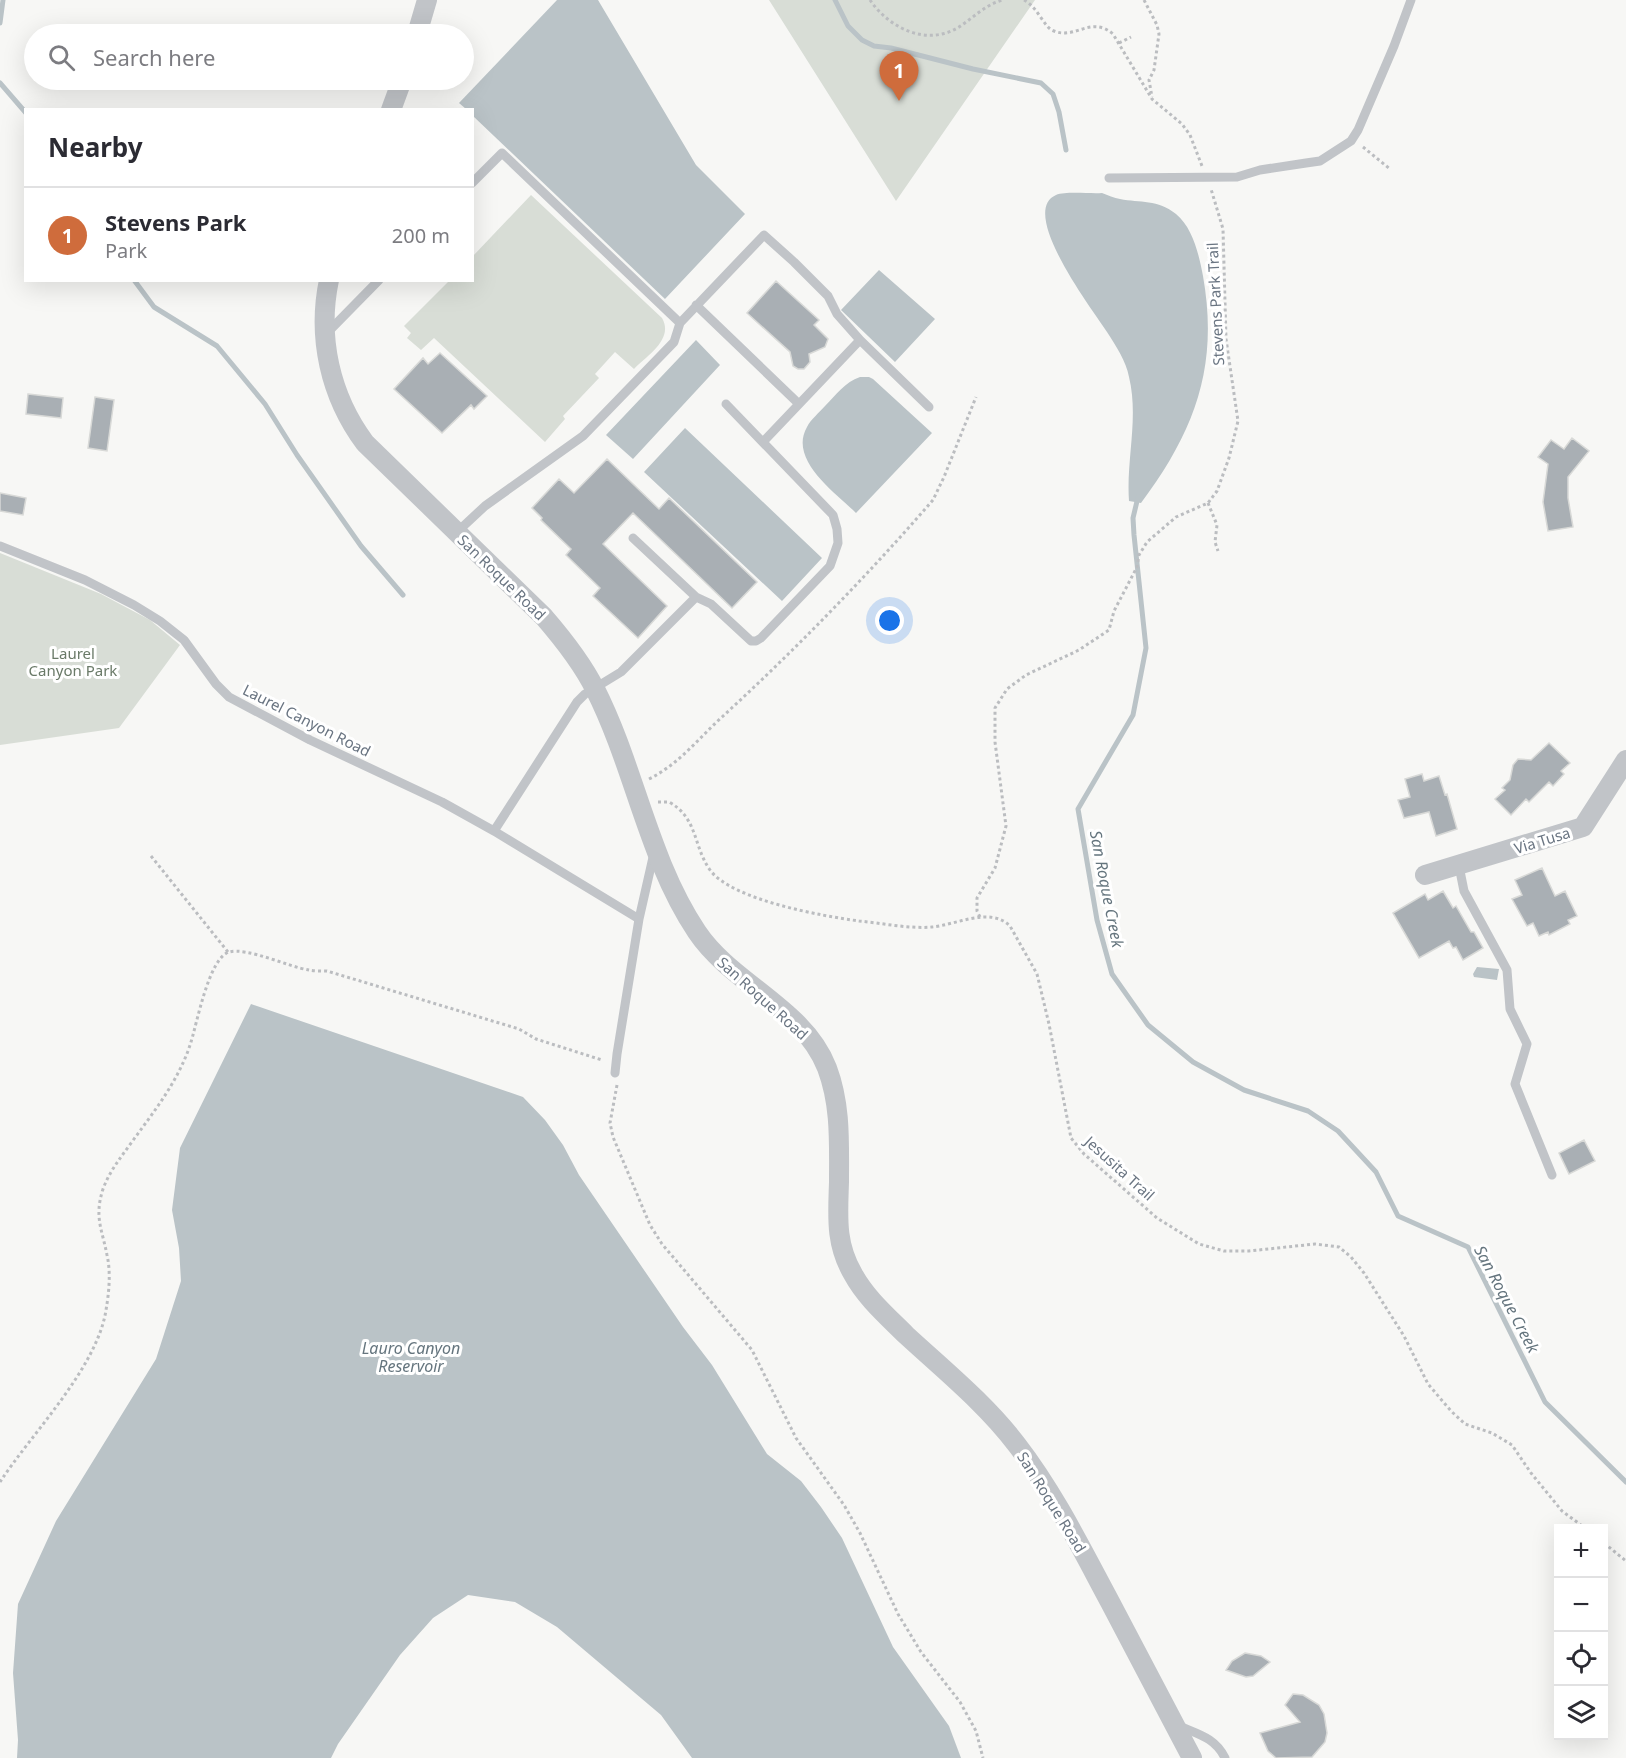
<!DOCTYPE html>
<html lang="en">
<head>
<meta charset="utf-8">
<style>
  :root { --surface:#fff; --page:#f7f7f7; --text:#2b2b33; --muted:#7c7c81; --line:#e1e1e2; --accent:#cf6c3c }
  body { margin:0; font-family:"Noto Sans",sans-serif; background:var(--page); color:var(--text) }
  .controls { position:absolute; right:18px; bottom:18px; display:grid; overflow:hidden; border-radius:0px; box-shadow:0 6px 24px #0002 }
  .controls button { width:54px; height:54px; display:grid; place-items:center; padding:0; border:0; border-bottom:2px solid var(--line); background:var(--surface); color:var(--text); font:30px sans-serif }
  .you { position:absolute; left:890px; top:621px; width:21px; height:21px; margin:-15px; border:4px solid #fff; border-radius:50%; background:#1a73e8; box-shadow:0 0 0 9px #1a73e833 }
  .badge { display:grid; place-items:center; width:39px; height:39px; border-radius:50%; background:var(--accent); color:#fff; font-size:20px; font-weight:700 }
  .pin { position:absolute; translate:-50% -50px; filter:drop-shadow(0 2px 3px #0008) }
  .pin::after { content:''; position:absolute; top:32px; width:21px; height:18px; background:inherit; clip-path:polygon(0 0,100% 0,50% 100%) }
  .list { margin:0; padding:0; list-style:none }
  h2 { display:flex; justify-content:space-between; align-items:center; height:78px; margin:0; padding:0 24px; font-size:26px }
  h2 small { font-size:20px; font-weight:400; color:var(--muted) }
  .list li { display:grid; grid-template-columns:39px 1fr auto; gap:18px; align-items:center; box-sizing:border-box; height:96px; padding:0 24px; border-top:2px solid var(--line) }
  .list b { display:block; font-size:22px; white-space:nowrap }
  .list p { margin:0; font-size:20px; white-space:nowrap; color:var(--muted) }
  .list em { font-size:20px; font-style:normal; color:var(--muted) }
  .icon { flex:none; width:33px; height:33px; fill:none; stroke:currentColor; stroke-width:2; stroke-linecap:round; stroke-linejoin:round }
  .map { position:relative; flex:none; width:1626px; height:1758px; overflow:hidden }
  .search { position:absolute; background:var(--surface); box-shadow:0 6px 24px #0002; left:24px; top:24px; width:450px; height:66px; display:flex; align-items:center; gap:15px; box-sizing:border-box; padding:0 21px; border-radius:33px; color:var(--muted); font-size:22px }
  .panel { position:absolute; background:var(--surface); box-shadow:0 6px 24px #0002; left:24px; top:108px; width:450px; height:174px; border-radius:0px }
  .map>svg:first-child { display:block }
  .green { fill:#d8ddd6 }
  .water { fill:#bac3c7 }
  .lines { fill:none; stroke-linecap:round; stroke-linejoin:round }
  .stream { stroke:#bac3c7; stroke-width:5 }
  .building { fill:#a9afb4; stroke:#d8d9d7; stroke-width:1.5 }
  .path { stroke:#bbbdc0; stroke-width:3; stroke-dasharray:3 3; stroke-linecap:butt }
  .lane { stroke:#c1c4c8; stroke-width:9 }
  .street { stroke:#c1c4c8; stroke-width:20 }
  .labels { text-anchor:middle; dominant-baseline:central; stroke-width:6; stroke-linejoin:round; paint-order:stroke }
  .street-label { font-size:15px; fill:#6a7582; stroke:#fff }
  .park-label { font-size:15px; fill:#6a7a68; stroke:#fff }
  .water-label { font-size:16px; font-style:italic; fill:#65757e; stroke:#fff }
</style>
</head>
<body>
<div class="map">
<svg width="1626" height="1758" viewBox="0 0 1626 1758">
  <rect width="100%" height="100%" fill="#f7f7f5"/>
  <path class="green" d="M769 0H1035L896 201Z
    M531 195 662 318C674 339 648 355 634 369L615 352 595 374 599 378 563 416 565 419 545 442 434 338 421 350 407 338 411 333 404 326 449 281 472 280 473 256Z
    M0 553 101 594 150 620 180 645 119 728 0 745Z"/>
  <path class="water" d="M557 0H598L696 165 745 214 665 299 473 116 472 110 466 109 459 103Z
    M1102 193C1108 195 1114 198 1120 199 1140 203 1158 199 1176 214 1193 228 1199 255 1203 276 1219 366 1195 431 1141 503L1129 501C1126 460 1139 418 1129 377 1126 361 1116 346 1107 332 1095 313 1017 212 1056 195 1066 191 1091 194 1102 193Z
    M879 270 935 319 895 362 841 310Z
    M696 340 720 365 633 459 606 435Z
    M860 377H869L873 379 932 433 856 513C836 493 788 460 807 427 811 419 819 413 825 406 836 395 845 382 860 377Z
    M685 428 822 558 782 601 644 472Z
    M1477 967 1499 969 1497 980 1474 977 1473 974Z
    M251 1004 523 1097 545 1120 563 1145 579 1175 683 1327 712 1365 767 1454 801 1481 821 1507 842 1538 893 1647 949 1726 961 1758H692L661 1715 557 1627 515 1602 468 1595 433 1618 400 1655 338 1744 331 1758H17L18 1740 13 1673 18 1604 56 1521 156 1359 181 1281 179 1248 172 1210 180 1148Z"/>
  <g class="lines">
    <path class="stream" d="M835 0 848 26 862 40 874 46 891 48 973 69 1041 83 1053 94 1059 112 1066 150
      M0 23 3 0
      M0 83 26 113
      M134 280 154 307 217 346 265 404 297 455 361 546 403 595
      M1138 497 1133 518 1134 535 1146 648 1133 715 1078 809 1097 920 1112 974 1148 1025 1193 1062 1244 1090 1308 1111 1338 1131 1376 1172 1398 1216 1468 1247 1545 1402 1626 1482"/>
  </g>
  <path class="building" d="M776 281 819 320 814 325 828 339 825 347 809 354 810 362 804 369H798L793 366 790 352 747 313Z
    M440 353 487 396 474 409 471 405 442 433 394 389 423 358 428 364Z
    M28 394 63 398 61 418 26 414Z
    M95 397 114 400 107 451 88 448Z
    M1572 438 1589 451 1568 477V498L1573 527 1548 531 1543 502 1548 464 1538 457 1551 440 1564 449Z
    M607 459 659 509 669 498 757 582 732 608 633 513 603 544 667 606 638 638 593 596 600 588 566 555 571 549 541 520 542 518 532 508 559 479 574 493Z
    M0 493 26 498 23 515 0 511Z
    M1549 743 1570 763 1561 771 1564 774 1553 786 1549 782 1529 802 1526 799 1511 815 1495 799 1505 790 1502 788 1510 780 1513 765 1518 759 1531 760Z
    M1422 774 1424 781 1439 776 1445 795 1447 794 1457 829 1436 836 1429 812 1404 818 1398 800 1410 797 1405 779Z
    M1542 868 1555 896 1565 891 1577 916 1568 920 1570 924 1549 935 1548 932 1539 936 1533 923 1527 926 1512 899 1522 895 1515 880Z
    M1443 891 1453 908 1456 906 1471 932H1474L1483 948 1463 960 1456 947 1453 948 1449 941 1419 958 1393 913 1425 894 1428 900Z
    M1584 1140 1595 1161 1569 1174 1559 1153Z
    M1245 1653 1261 1656 1270 1662 1253 1676 1246 1677 1226 1670 1232 1661Z
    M1293 1694 1303 1695 1319 1705 1324 1714 1327 1733 1325 1742 1312 1757 1276 1758 1268 1751 1260 1733 1300 1722 1285 1705Z"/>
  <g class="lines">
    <path class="path" d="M870 0C889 28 927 47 959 27 973 18 986 4 1003 0
      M1024 0C1038 7 1044 28 1054 31 1075 40 1091 15 1113 34L1152 99 1182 124 1190 135 1202 166
      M1144 0 1157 25 1159 34 1154 70 1149 80 1152 97
      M1119 43 1131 37
      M1363 147 1390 169
      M1208 503 1217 525 1215 542 1218 551
      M649 779C679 764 698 739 722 717 796 649 867 576 933 500L944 477 976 397
      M658 802H669C698 818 693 846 710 870 732 900 822 916 859 921 882 923 908 929 932 927 956 925 990 906 1010 926L1037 974 1049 1024 1071 1138 1084 1154 1157 1218 1199 1244 1224 1251H1249L1315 1244 1339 1247 1351 1257 1364 1273 1404 1336 1428 1384 1451 1411 1465 1424 1492 1433 1512 1445 1531 1473 1562 1511 1585 1528
      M151 856 228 952
      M980 917 977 911V898L995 868 1006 826 995 742V708L1007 689 1026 675 1079 650 1109 630 1114 611 1137 567 1139 555 1147 542 1176 517 1208 503 1217 491 1229 458 1238 421 1226 339 1223 229 1211 189
      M617 1085 610 1123 613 1137 650 1225 662 1244 752 1350 796 1438 844 1505 860 1533 898 1614 921 1652 960 1702 976 1731 983 1758
      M0 1482C32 1433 97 1368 106 1310 109 1293 111 1272 107 1255 102 1229 94 1217 103 1189 110 1170 122 1156 134 1139 156 1109 180 1078 191 1042 197 1023 209 958 229 952 247 947 289 967 309 970 314 971 321 971 327 971L519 1029 536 1039 602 1060
      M1604 1543 1626 1561"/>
    <path class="lane" d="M1109 178 1237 177 1260 170 1306 163 1320 161 1351 141 1358 130 1394 46 1411 0
      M696 305 799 404
      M680 323 764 235 794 262 828 296 837 314 860 340 929 407
      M327 333 379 280
      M763 442 860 340
      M456 533 485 506 583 436 674 342 680 323 502 153 472 183
      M633 538 696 597 711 604 751 641H756L761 638 830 566 838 543 837 529 833 515 726 404
      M0 546 85 580 134 605 160 621 184 640 216 684 229 697 310 740 442 802 494 831
      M1459 866 1464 891 1507 970 1510 1009 1527 1044 1515 1084 1552 1175
      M639 919 494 831 577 702 585 694 621 672 696 597
      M615 1073 617 1054 639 919 654 853
      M1177 1725C1197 1734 1215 1737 1225 1758"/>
    <path class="street" d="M417 34 427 0
      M391 110 402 80
      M329 280C317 337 330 396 365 443L544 617C563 639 582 663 595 689 635 768 648 859 697 932 732 984 804 1008 827 1068 841 1105 839 1143 839 1182 838 1216 835 1243 853 1274 866 1298 887 1316 906 1335 944 1370 986 1404 1017 1445 1054 1493 1081 1548 1110 1602 1137 1654 1165 1706 1192 1758
      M1425 875 1583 827 1626 760"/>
  </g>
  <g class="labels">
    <g class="street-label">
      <text transform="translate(1215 304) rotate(-93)">Stevens Park Trail</text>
      <text transform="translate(502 577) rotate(44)">San Roque Road</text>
      <text transform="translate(307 720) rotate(27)">Laurel Canyon Road</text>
      <text transform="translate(1542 840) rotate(-17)">Via Tusa</text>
      <text transform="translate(763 998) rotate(42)">San Roque Road</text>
      <text transform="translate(1120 1168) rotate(42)">Jesusita Trail</text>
      <text transform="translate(1052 1502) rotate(58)">San Roque Road</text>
    </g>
    <g class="park-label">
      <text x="73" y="653">Laurel<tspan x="73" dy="17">Canyon Park</tspan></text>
    </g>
    <g class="water-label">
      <text transform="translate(1107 889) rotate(79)">San Roque Creek</text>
      <text transform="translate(1507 1299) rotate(62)">San Roque Creek</text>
      <text x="411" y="1348">Lauro Canyon<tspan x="411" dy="18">Reservoir</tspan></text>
    </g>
  </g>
</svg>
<div class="controls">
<button>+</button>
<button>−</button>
<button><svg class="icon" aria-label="locate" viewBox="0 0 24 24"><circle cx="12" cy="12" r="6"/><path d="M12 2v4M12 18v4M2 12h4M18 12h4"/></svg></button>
<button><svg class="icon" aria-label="layers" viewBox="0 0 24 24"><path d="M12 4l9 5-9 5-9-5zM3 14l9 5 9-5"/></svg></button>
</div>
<div class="you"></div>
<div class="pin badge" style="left:899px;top:101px">1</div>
<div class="search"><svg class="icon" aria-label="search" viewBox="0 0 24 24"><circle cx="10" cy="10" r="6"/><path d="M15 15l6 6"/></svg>Search here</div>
<section class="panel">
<h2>Nearby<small></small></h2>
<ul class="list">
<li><span class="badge">1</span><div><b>Stevens Park</b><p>Park</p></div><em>200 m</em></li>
</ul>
</section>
</div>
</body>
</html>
